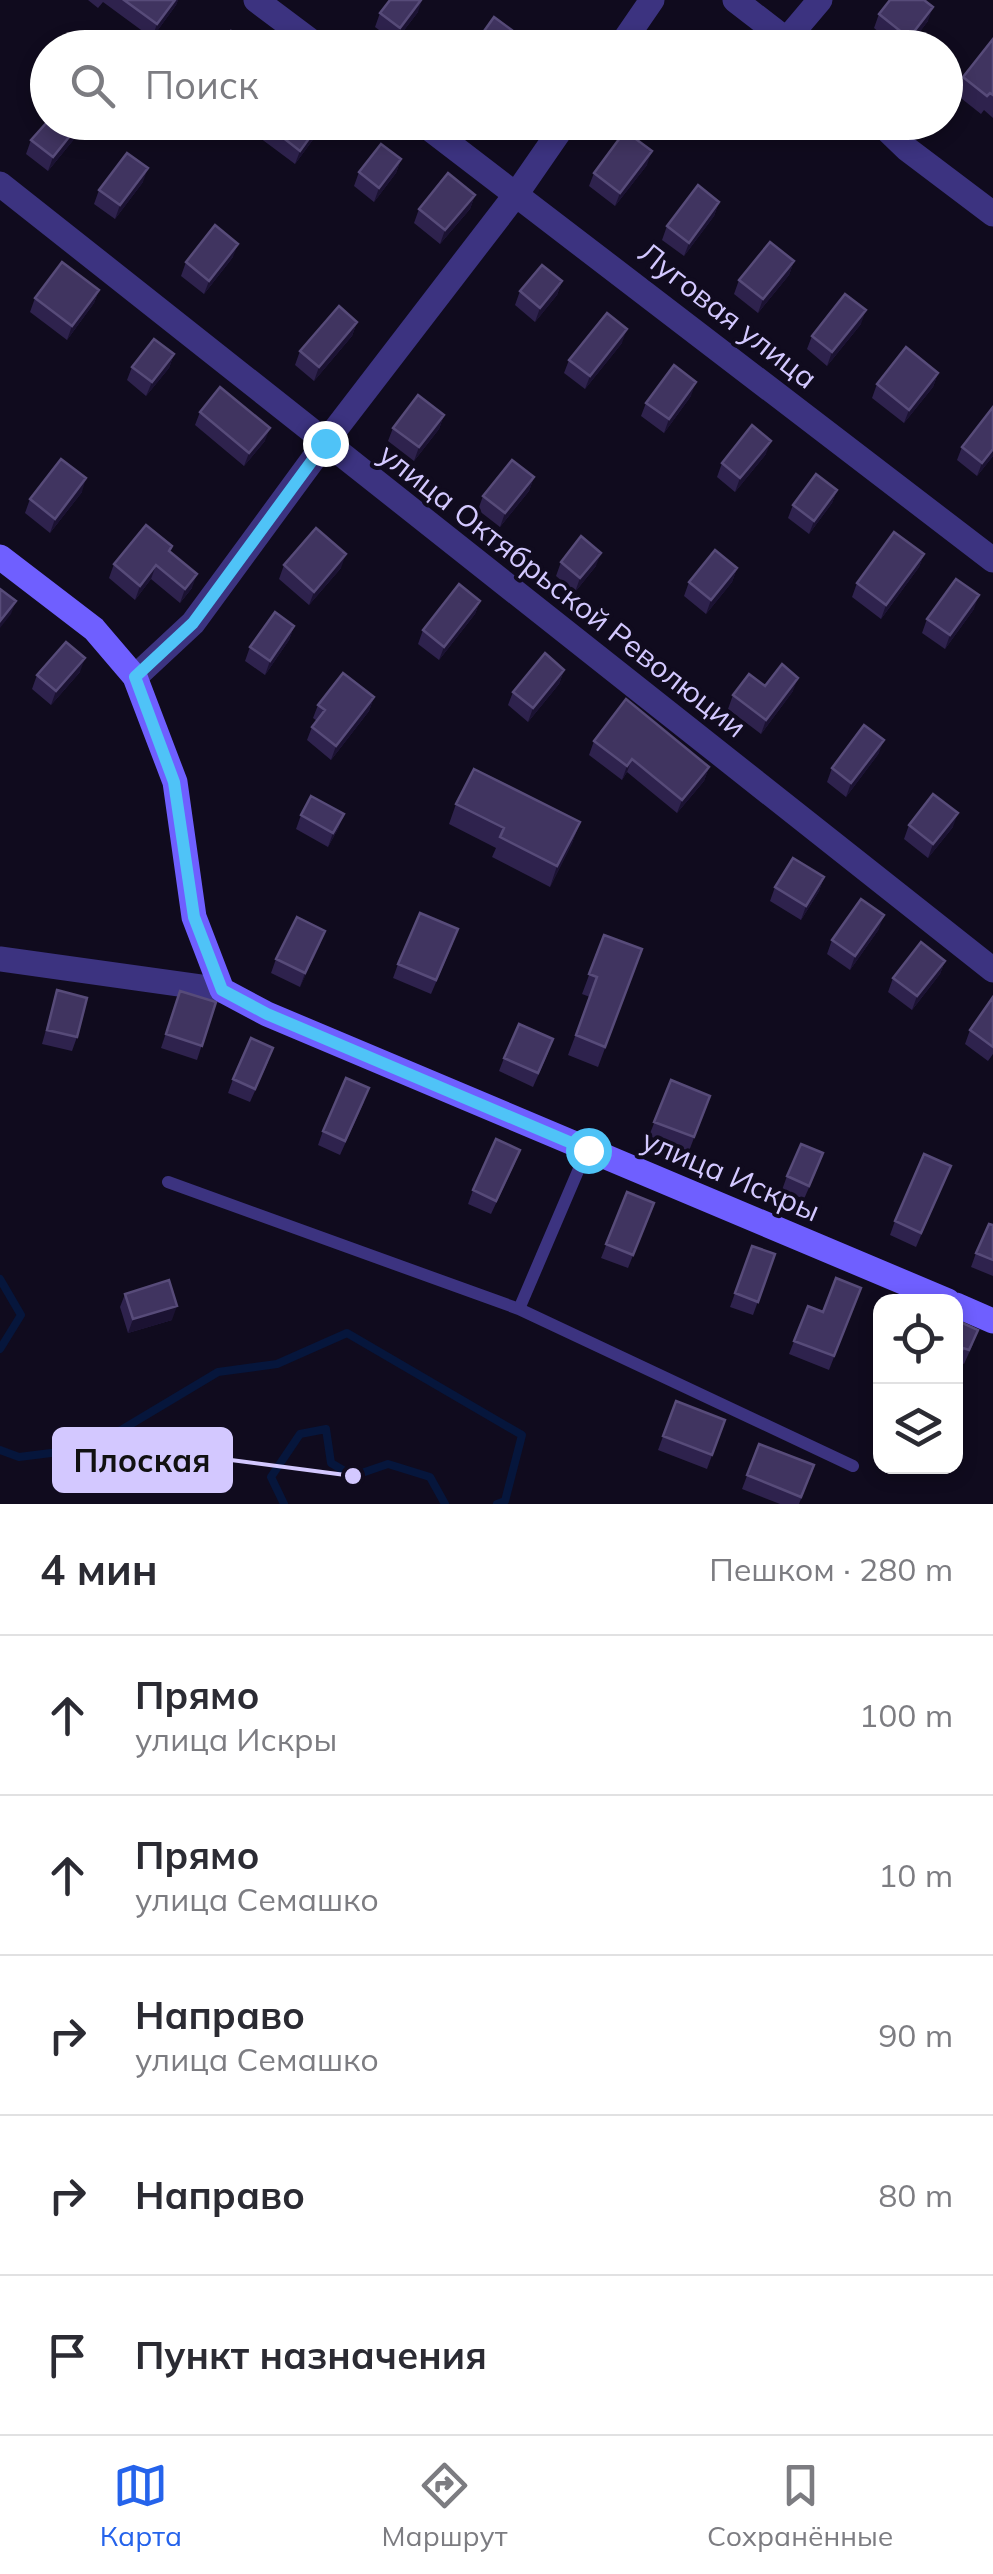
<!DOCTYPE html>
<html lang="ru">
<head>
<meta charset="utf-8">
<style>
  :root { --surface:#fff; --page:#f2f2f3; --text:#2b2b33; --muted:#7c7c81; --line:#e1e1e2; --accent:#2563eb }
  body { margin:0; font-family:Mulish,sans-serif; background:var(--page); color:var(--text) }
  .controls { position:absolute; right:30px; bottom:30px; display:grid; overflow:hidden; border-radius:20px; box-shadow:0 5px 15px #0003 }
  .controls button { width:90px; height:90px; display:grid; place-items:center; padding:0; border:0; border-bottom:2px solid var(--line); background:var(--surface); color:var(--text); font:50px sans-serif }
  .stop { position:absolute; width:30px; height:30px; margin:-22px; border:8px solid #4fc3f7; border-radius:50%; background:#fff }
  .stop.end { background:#4fc3f7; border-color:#fff; box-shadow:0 2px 10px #0008 }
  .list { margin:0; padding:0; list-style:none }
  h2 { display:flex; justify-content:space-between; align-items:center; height:130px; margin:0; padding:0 40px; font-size:42px }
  h2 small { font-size:32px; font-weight:400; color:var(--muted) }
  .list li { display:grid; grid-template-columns:65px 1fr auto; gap:30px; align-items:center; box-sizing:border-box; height:160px; padding:0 40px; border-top:2px solid var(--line) }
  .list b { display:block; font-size:38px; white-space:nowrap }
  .list p { margin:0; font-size:32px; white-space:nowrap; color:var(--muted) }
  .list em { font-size:32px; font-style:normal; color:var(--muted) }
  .icon { flex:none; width:55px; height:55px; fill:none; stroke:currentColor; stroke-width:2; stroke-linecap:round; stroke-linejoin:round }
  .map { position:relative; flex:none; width:993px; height:1504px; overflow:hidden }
  .search { position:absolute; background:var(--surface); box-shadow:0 5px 15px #0003; left:30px; right:30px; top:30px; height:110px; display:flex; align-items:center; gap:25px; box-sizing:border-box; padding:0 35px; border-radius:55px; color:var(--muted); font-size:38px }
  .sheet { height:930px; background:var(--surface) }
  nav { display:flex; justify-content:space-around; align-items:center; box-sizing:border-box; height:140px; border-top:2px solid var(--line); background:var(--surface); font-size:28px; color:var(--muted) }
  nav a { display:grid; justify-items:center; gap:5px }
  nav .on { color:var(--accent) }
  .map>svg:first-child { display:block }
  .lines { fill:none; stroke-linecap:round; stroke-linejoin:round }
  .stream { stroke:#06163c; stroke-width:8 }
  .service { stroke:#3c3380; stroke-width:12 }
  .minor { stroke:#3c3380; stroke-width:25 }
  .secondary { stroke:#6f5fff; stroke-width:25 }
  .wall { fill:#2e224d }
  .shaded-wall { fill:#1b1232 }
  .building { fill:#403460; stroke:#574b79; stroke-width:2.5 }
  .route { stroke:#4fc3f7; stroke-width:12 }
  .labels { text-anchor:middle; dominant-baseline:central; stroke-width:8; stroke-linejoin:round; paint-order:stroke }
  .street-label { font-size:30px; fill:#d3c8ff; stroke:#100b1e }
  .leader { fill:none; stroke:#d3c8ff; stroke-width:4 }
  .callout-dot { fill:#d3c8ff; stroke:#100b1e; stroke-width:4 }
  .callout { fill:#d3c8ff; stroke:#d3c8ff; stroke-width:4 }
  .callout-label { font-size:32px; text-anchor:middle; font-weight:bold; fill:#111 }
</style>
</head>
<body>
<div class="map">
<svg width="993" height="1504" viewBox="0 0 993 1504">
  <rect width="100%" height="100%" fill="#100b1e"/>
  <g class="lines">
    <path class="stream" d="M0 1279 21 1315 0 1349
      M0 1450 19 1457 91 1448 218 1372 277 1364 347 1333 522 1435 505 1501 497 1504
      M284 1504 271 1477 300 1434 326 1429 331 1463 353 1476 388 1464 430 1477 445 1504"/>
    <path class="service" d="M168 1182 519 1309 853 1466
      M519 1309 587 1150"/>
    <path class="minor" d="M256 0 320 48
      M735 0 797 48
      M787 39 820 0
      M619 48 652 0
      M421 122 993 560
      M879 122 907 149 993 214
      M0 184 993 970
      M135 677 193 623 325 443 517 193 566 122
      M0 959 222 990"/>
    <path class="secondary" d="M0 557 94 629 135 677 175 782 194 917 222 990 267 1014 948 1301
      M956 1305 993 1321"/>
  </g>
  <path class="wall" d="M88 0H178L176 5 152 38 103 2 98 8Z
    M418 12 395 42 375 27 380 13Z
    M879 14 928 21 907 48H898L874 28Z
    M993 39V118L984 110 981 114 957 95 963 77Z
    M255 122H326L295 164 252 132Z
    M79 133 48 171 26 154 31 140Z
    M401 159 396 173 374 202 354 186 359 172Z
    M647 165 615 206 589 186 594 173Z
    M143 182 115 219 94 204 99 190Z
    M475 195 470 209 440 244 414 223 419 209Z
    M719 202 714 216 684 256 662 240 667 226Z
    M233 257 204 294 181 276 186 262Z
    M794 261 789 275 758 313 734 294 739 280Z
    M562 281 557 295 535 322 515 305 520 291Z
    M99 290 94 303 67 340 30 312 35 298Z
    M357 322 352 336 314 381 295 365 300 351Z
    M861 324 827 366 807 349 812 336Z
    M622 343 585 389 564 373 569 360Z
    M174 354 169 368 146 396 127 380 132 367Z
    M938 373 933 387 904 423 872 398 877 384Z
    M691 396 664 433 641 416 646 403Z
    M200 412 265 441 244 466 195 425Z
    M444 415 439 429 414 461 388 441 393 428Z
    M962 447 993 456 977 476 957 460Z
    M766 454 735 492 717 477 722 463Z
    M534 477 529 491 500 527 478 510 483 496Z
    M837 490 832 503 809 534 788 518 793 505Z
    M82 492 50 533 25 513 30 499Z
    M170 552 192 588 180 603 151 579 135 600 109 578 114 564Z
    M924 554 919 567 881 619 852 597 857 583Z
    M561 562 596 566 575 592 556 576Z
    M284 565 341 568 309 605 279 579Z
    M737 568 732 582 706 614 684 596 689 582Z
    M480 601 475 614 439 660 418 644 423 630Z
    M974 609 945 649 922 633 927 619Z
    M294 626 289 640 265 675 245 661 250 647Z
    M564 670 559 684 528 722 508 705 513 692Z
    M80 672 51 705 32 689 37 675Z
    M793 691 761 734 728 709 733 695Z
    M374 697 369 711 331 760 307 740 312 727 317 721 313 718 318 705Z
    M594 741 709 767 704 781 677 813 627 772 622 780 589 755Z
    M879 753 846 797 827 782 832 768Z
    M456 804 580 822 572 843 550 887 492 857 496 848 449 824Z
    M301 815 339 827 328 847 296 829Z
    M909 825 953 827 928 858 904 839Z
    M824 877 819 891 801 920 770 901 775 887Z
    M879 929 850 970 827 954 832 940Z
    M325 931 300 987 271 973 276 959Z
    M604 935 642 949 598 1067 568 1055 590 997 582 994Z
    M453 943 431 994 393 978 398 964Z
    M945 961 940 974 912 1010 888 992 893 978Z
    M57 990 77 1037 72 1051 42 1044Z
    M180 991 216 1002 197 1060 161 1048Z
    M993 997V1054L988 1061 965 1044 970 1030Z
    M548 1053 533 1087 499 1071 504 1058Z
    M268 1062 250 1102 228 1093 233 1079Z
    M671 1080 710 1096 689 1151 649 1136Z
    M364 1102 340 1155 318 1145 323 1131Z
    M515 1163 491 1214 468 1204 473 1190Z
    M951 1166 916 1247 890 1235 895 1221Z
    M818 1167 804 1199 782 1190 787 1176Z
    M627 1192 654 1203 628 1268 601 1258Z
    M993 1225V1276L971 1267 976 1253Z
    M752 1246 775 1254 753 1315 730 1307Z
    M861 1288 829 1370 789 1354 808 1306 823 1312Z
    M125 1294 172 1320 128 1333 120 1307Z
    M956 1320 973 1344 964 1364 958 1361Z
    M676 1401 725 1420 707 1469 658 1450Z
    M759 1444 814 1465 799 1504H780L742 1489Z"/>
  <path class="shaded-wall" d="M175 0H178L176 5 152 38 157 24Z
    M422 0 418 12 395 42 400 28Z
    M933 7 928 21 907 48H905L909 38Z
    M81 122H83L79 133 48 171 53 157Z
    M321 122H326L295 164 300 151Z
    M652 151 647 165 615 206 620 193Z
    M401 159 396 173 374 202 379 188Z
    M148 168 143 182 115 219 120 205Z
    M475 195 470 209 440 244 445 230Z
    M719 202 714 216 684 256 689 243Z
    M238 244 233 257 204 294 209 281Z
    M794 261 789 275 758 313 763 299Z
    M562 281 557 295 535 322 540 308Z
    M99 290 94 303 67 340 72 326Z
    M866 310 861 324 827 366 832 352Z
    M357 322 352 336 314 381 319 367Z
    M627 329 622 343 585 389 590 376Z
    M174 354 169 368 146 396 152 382Z
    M938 373 933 387 904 423 909 410Z
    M696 382 691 396 664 433 669 419Z
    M444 415 439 429 414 461 419 447Z
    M270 428 265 441 244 466 249 453Z
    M771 441 766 454 735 492 740 478Z
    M993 449V456L977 476 982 463Z
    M534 477 529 491 500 527 505 513Z
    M86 478 82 492 50 533 55 519Z
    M837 490 832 503 809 534 814 521Z
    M601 553 596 566 575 592 580 578Z
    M346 554 341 568 309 605 314 592Z
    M924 554 919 567 881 619 886 605Z
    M156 565 151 579 135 600 140 586Z
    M737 568 732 582 706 614 711 600Z
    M197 574 192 588 180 603 185 589Z
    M979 595 974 609 945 649 950 635Z
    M16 601 11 614 0 628V621Z
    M480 601 475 614 439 660 444 647Z
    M294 626 289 640 265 675 270 661Z
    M85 658 80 672 51 705 56 691Z
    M564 670 559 684 528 722 533 708Z
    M798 678 793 691 761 734 766 720Z
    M374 697 369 711 331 760 336 746Z
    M884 740 879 753 846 797 851 783Z
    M632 759 627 772 622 780 627 766Z
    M709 767 704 781 677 813 682 800Z
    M958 813 953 827 928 858 933 844Z
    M344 814 339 827 328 847 333 833Z
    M580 822 572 843 550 887 557 866Z
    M824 877 819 891 801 920 806 906Z
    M884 915 879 929 850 970 855 956Z
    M325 931 320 945 300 987 305 973Z
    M945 961 940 974 912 1010 917 996Z
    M177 1306 172 1320 128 1333 133 1319Z"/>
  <path class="building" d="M124 0H175L157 24Z
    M390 0H421L400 28 380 13Z
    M890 0H924L933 7 909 38 879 14Z
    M494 17 532 45 530 48H472Z
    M231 31 252 46 251 48H218Z
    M993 39V95L990 93 987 96 963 77Z
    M48 121V122H81L53 157 31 140Z
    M263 122H321L300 151Z
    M625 131 652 151 620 193 594 173Z
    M381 144 401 159 379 188 359 172Z
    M127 153 148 168 120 205 99 190Z
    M448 173 475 195 445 230 419 209Z
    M698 185 719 202 689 243 667 226Z
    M215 225 238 244 209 281 186 262Z
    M770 242 794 261 763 299 739 280Z
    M62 262 99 290 72 326 35 298Z
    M542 265 562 281 540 308 520 291Z
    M845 294 866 310 832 352 812 336Z
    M339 306 357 322 319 367 300 351Z
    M607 313 627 329 590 376 569 360Z
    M154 339 174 354 152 382 132 367Z
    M906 347 938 373 909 410 877 384Z
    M674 365 696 382 669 419 646 403Z
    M220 387 270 428 249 453 200 412Z
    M418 395 444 415 419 447 393 428Z
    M993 407V449L982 463 962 447Z
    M752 425 771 441 740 478 722 463Z
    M61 459 86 478 55 519 30 499Z
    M512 460 534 477 505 513 483 496Z
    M816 474 837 490 814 521 793 505Z
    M146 525 172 546 169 551 197 574 185 589 156 565 140 586 114 564Z
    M316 528 346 554 314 592 284 565Z
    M894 532 924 554 886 605 857 583Z
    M581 536 601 553 580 578 561 562Z
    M715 550 737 568 711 600 689 582Z
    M956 579 979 595 950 635 927 619Z
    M459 584 480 601 444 647 423 630Z
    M0 589 16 601 0 621Z
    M275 612 294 626 270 661 250 647Z
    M66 642 85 658 56 691 37 675Z
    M545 653 564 670 533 708 513 692Z
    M782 664 798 678 766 720 733 695 749 674 765 686Z
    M343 673 374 697 336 746 312 727 325 710 318 705Z
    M626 699 709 767 682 800 632 759 627 766 594 741Z
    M864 725 884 740 851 783 832 768Z
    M474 769 580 822 557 866 500 837 504 828 456 804Z
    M933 794 958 813 933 844 909 825Z
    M311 796 344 814 333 833 301 815Z
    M793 858 824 877 806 906 775 887Z
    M861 899 884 915 855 956 832 940Z
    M420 913 458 929 436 980 398 964Z
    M297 917 325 931 305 973 276 959Z
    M604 935 642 949 605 1047 576 1035 597 977 589 974Z
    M921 942 945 961 917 996 893 978Z
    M57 990 87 998 77 1037 47 1030Z
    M180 991 216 1002 202 1046 166 1034Z
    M993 997V1047L970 1030Z
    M519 1024 553 1039 538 1073 504 1058Z
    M251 1038 273 1048 255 1089 233 1079Z
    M346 1078 369 1088 345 1141 323 1131Z
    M671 1080 710 1096 694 1137 654 1122Z
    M496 1139 520 1150 496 1201 473 1190Z
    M801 1144 823 1153 809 1186 787 1176Z
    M924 1154 951 1166 921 1233 895 1221Z
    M627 1192 654 1203 633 1255 606 1244Z
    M989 1224 993 1225V1260L976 1253Z
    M752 1246 775 1254 758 1302 735 1293Z
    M836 1278 861 1288 834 1356 794 1341 808 1306 823 1312Z
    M169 1280 177 1306 133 1319 125 1294Z
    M956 1320 978 1330 969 1350 963 1348 956 1364Z
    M676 1401 725 1420 712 1455 663 1436Z
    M759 1444 814 1465 801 1497 747 1475Z"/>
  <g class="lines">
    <path class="route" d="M325 443 193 623 135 677 174 782 194 917 222 990 267 1014 588 1150"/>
  </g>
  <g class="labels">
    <g class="street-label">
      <text transform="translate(728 315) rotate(38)">Луговая улица</text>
      <text transform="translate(563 590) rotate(38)">улица Октябрьской Революции</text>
      <text transform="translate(731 1175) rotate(23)">улица Искры</text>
    </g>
  </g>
  <path class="leader" d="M353 1476L231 1460"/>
  <circle class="callout-dot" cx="353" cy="1476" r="10"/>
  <rect class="callout" x="54" y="1429" width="177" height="62" rx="10"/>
  <g class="callout-label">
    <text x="142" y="1472">Плоская</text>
  </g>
</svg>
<div class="controls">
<button><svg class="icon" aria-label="locate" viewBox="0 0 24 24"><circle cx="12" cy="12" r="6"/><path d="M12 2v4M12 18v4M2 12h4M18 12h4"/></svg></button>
<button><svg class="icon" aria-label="layers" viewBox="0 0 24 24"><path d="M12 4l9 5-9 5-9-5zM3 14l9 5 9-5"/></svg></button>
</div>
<div class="stop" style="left:588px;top:1150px"></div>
<div class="stop end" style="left:325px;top:443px"></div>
<div class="search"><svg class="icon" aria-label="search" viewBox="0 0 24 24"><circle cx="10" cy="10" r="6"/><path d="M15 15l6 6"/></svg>Поиск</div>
</div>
<section class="sheet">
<h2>4 мин<small>Пешком · 280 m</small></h2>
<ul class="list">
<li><svg class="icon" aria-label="ahead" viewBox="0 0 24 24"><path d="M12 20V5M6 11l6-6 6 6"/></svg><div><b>Прямо</b><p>улица Искры</p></div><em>100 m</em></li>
<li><svg class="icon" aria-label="ahead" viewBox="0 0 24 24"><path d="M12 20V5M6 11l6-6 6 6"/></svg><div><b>Прямо</b><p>улица Семашко</p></div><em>10 m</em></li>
<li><svg class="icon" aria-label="right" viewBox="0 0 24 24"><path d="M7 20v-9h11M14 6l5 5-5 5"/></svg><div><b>Направо</b><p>улица Семашко</p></div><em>90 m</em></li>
<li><svg class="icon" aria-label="right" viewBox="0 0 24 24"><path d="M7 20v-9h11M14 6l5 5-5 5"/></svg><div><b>Направо</b></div><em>80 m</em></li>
<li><svg class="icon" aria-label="arrive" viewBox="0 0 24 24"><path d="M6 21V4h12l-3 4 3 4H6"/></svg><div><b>Пункт назначения</b></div></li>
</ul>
</section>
<nav>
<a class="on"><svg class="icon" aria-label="map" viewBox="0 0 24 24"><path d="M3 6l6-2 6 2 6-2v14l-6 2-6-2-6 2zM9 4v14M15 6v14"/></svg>Карта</a>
<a><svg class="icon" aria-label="directions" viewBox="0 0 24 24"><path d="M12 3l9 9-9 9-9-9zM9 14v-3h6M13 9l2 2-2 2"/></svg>Маршрут</a>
<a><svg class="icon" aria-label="saved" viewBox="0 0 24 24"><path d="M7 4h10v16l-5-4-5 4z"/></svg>Сохранённые</a>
</nav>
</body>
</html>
